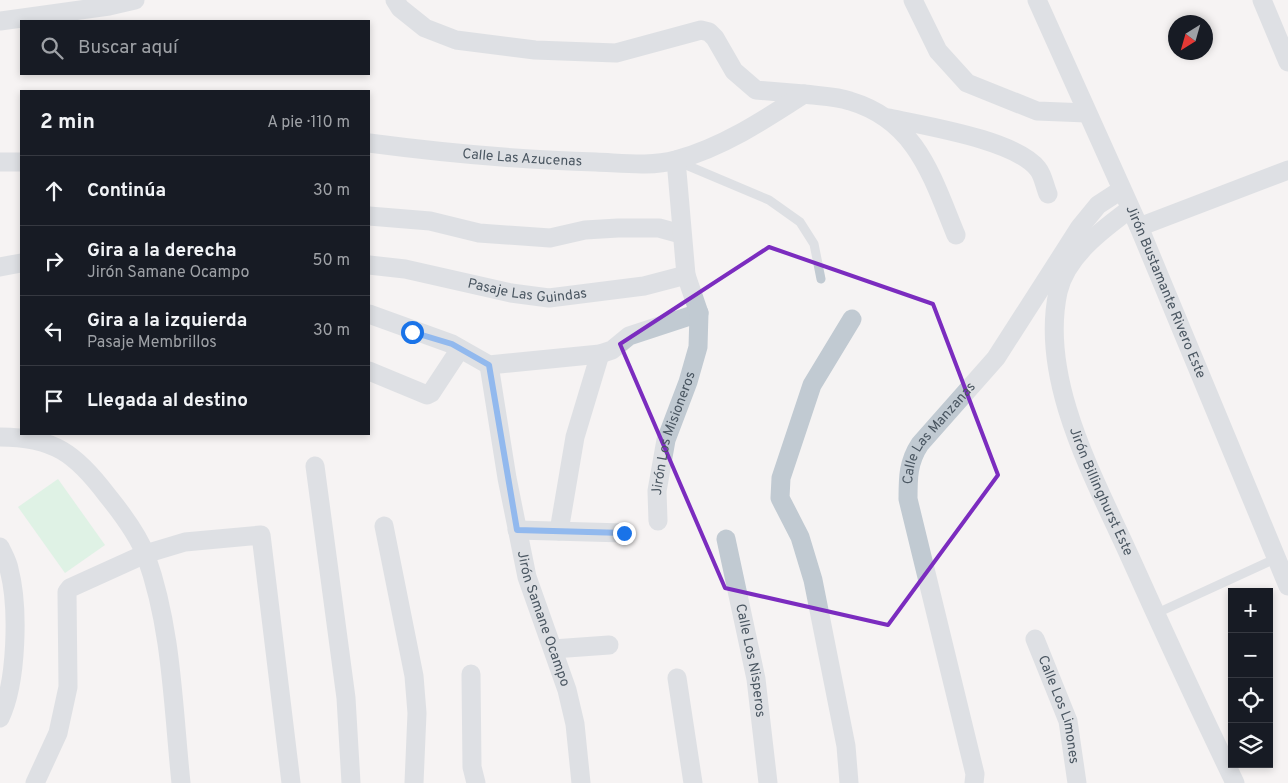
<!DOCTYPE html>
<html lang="es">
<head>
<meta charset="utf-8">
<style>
  :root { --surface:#171b24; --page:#20242c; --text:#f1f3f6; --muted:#9ea1a6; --line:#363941 }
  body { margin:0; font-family:Overpass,sans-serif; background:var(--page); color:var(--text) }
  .controls { position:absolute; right:15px; bottom:15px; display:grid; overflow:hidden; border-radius:0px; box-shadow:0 2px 8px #0003 }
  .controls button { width:45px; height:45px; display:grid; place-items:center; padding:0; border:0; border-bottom:1px solid var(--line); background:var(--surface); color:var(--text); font:25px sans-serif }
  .compass { position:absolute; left:1168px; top:15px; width:45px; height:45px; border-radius:50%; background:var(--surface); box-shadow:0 2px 8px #0003; rotate:217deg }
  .stop { position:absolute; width:15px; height:15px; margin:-11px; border:4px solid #1a73e8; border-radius:50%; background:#fff }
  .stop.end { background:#1a73e8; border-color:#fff; box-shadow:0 1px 5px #0008 }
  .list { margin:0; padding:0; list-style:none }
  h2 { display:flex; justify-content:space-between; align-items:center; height:65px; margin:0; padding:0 20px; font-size:21px }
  h2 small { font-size:16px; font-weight:400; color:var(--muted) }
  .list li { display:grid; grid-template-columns:32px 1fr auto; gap:15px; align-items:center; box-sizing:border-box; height:70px; padding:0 20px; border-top:1px solid var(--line) }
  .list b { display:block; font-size:19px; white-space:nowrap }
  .list p { margin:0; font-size:16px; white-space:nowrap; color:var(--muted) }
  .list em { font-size:16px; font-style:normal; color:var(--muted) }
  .icon { flex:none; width:28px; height:28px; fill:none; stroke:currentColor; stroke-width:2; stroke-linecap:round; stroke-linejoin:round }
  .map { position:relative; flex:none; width:1288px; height:783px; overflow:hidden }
  .search { position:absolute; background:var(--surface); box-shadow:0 2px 8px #0003; left:20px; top:20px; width:350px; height:55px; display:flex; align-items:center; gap:12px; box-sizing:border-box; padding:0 18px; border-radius:0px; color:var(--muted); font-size:19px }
  .panel { position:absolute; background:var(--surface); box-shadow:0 2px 8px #0003; left:20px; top:90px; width:350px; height:345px; border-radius:0px }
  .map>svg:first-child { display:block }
  .green { fill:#c3f1d5 }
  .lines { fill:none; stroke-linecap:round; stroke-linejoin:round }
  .lane { stroke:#c1cad2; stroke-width:9 }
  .street { stroke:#c1cad2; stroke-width:19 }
  .route { stroke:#1a73e8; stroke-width:6 }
  .marked { fill:none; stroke:#7b2cbf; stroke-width:4; stroke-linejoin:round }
  .labels { text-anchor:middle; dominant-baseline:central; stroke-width:4.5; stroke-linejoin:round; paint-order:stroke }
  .street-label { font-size:14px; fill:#4a5661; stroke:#fff }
</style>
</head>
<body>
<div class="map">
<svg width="1288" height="783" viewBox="0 0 1288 783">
  <rect width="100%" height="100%" fill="#f5f3f3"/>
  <path class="green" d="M58 479 105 545 65 573 18 507Z"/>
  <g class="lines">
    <path class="lane" d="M679 162 769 200 800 222 814 244 821 279
      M1155 614 1277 558"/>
    <g class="street">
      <path d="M395 0 400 8 425 28 456 40 535 50 616 53 701 30 709 32 715 38 734 71 756 90 804 94"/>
      <path d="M913 0 938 51 967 83 1037 111 1087 113"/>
      <path id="s1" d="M1037 0 1139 227 1288 586"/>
      <path d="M1262 0 1288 62"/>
      <path d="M0 21 109 6 135 0"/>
      <path d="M889 118C925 126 1016 140 1038 169 1043 175 1045 187 1048 194"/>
      <path id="s2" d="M369 143C445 153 520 160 596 162 622 163 651 167 676 160 723 147 764 120 804 94 819 96 836 96 850 101 917 121 932 177 956 235"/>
      <path d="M0 162H21"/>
      <path id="s3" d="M1130 209C1103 229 1066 256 1058 292 1039 381 1095 479 1130 557 1164 633 1199 708 1235 783"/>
      <path d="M369 216 430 221 479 233 550 238 585 230 618 228H659L681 234"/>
      <path d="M1139 227 1288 170"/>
      <path id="s4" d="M369 265 405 269 511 293 549 298 644 286 686 275"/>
      <path d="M0 267 21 263"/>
      <path d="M369 314 452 344 489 365 600 354 612 350 629 336 699 313"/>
      <path id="s5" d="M489 365 507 478 527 577 567 690 575 724 581 783"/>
      <path d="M369 371 427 395 431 393 460 349"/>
      <path d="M0 437C54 437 76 454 107 495 120 511 139 537 146 556 172 628 173 707 181 783"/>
      <path d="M315 466 346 698 351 783"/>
      <path id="s6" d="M658 521 657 491 666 440 688 382 698 347 699 313 686 275 676 160"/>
      <path d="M384 526 414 676 417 713 414 783"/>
      <path d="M517 530 624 533"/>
      <path d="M559 531 575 437 600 354"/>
      <path id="s7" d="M726 539 756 679 768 783"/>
      <path d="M0 547C3 554 8 562 9 569 19 607 17 683 0 718"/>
      <path id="s8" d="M1035 639 1068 721 1077 783"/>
      <path d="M553 649 609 645"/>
      <path d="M471 674 472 767 476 783"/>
      <path d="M677 678 693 783"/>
      <path d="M35 783 58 733 68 687 67 592 70 588 145 554 185 542 261 535 291 783"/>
      <path d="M849 783 846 746 813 580 800 537 780 498 781 478 812 385 852 319"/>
      <path id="s9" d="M974 783 975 774 908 499C908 478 908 462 920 444L996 358 1080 227 1098 205 1121 190"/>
    </g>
  </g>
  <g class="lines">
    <path class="route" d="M412 332 452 344 489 365 517 530 624 533"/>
  </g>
  <path d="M0 0H1288V783H0ZM769 247 933 304 998 475 888 625 725 588 620 344Z" fill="#f5f3f3" fill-opacity=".55" fill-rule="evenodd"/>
  <path class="marked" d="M769 247 933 304 998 475 888 625 725 588 620 344Z"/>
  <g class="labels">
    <g class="street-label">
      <text stroke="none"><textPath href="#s2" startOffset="154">Calle Las Azucenas</textPath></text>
      <text stroke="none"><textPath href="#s4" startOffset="161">Pasaje Las Guindas</textPath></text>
      <text stroke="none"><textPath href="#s1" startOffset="319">Jirón Bustamante Rivero Este</textPath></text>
      <text stroke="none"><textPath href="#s6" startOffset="90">Jirón Los Misioneros</textPath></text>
      <text stroke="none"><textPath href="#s9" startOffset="368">Calle Las Manzanas</textPath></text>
      <text stroke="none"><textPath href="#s3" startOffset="320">Jirón Billinghurst Este</textPath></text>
      <text stroke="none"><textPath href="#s5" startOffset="260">Jirón Samane Ocampo</textPath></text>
      <text stroke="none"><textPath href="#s7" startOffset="124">Calle Los Nisperos</textPath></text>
      <text stroke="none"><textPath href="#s8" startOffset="75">Calle Los Limones</textPath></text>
    </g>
  </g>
</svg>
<div class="controls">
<button>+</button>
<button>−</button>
<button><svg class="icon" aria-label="locate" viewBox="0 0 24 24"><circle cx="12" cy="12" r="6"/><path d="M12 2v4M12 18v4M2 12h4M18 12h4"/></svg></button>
<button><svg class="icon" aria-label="layers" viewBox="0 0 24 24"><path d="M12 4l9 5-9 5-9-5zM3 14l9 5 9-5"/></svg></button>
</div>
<svg class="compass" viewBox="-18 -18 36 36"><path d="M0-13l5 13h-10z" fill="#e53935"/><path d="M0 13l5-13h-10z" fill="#9ea1a6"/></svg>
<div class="stop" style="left:412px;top:332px"></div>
<div class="stop end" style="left:624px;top:533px"></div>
<div class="search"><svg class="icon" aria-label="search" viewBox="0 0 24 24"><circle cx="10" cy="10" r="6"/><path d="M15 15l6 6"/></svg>Buscar aquí</div>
<section class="panel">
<h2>2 min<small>A pie · 110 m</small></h2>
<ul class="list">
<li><svg class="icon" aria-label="ahead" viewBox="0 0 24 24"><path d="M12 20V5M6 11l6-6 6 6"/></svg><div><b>Continúa</b></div><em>30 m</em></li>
<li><svg class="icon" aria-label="right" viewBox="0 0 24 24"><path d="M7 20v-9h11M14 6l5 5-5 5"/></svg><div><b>Gira a la derecha</b><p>Jirón Samane Ocampo</p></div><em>50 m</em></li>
<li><svg class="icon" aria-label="left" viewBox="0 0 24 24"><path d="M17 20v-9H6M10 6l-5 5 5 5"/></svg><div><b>Gira a la izquierda</b><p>Pasaje Membrillos</p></div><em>30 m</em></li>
<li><svg class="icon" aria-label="arrive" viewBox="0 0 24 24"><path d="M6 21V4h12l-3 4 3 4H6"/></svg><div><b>Llegada al destino</b></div></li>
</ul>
</section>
</div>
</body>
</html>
